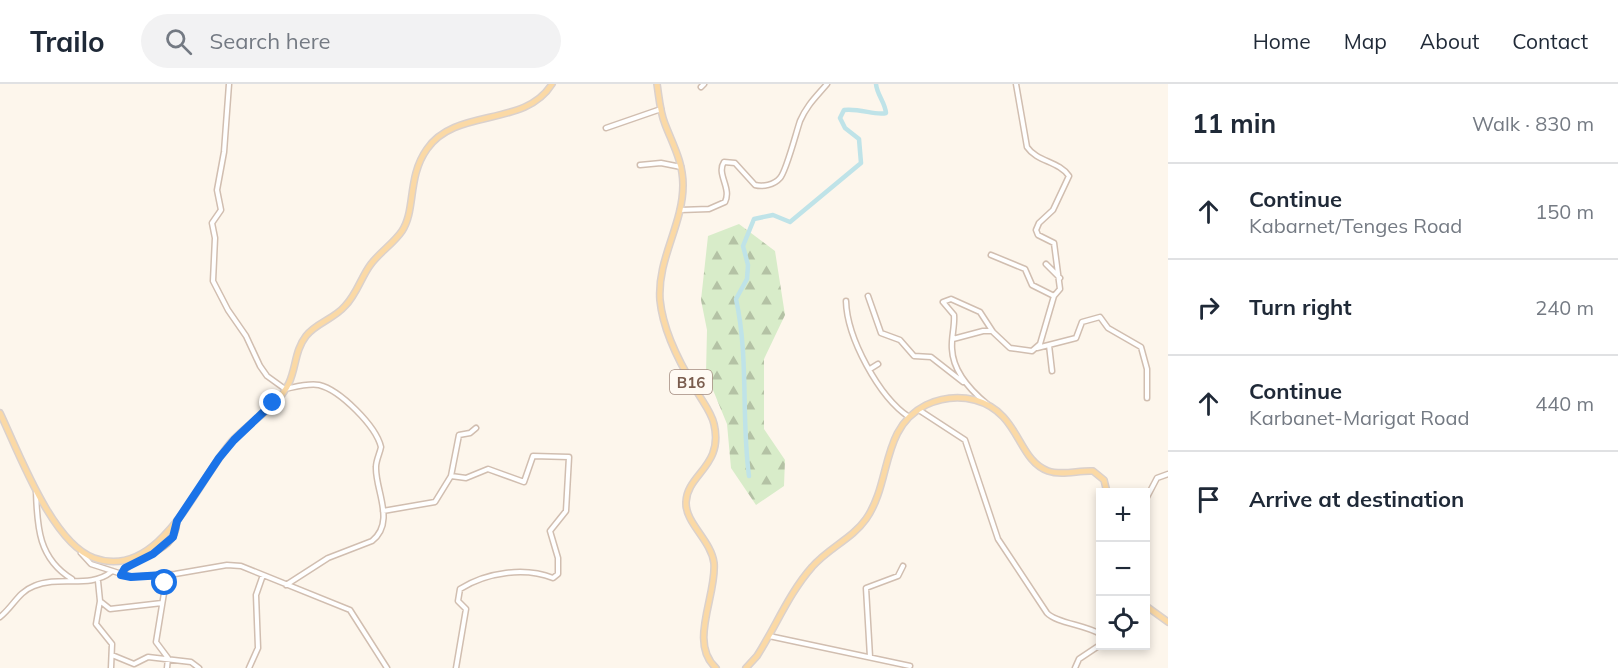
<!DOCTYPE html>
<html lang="en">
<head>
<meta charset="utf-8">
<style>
  :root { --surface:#fff; --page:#f2f2f3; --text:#1f2937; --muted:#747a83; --line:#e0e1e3 }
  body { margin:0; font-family:Mulish,sans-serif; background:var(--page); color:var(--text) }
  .controls { position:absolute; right:18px; bottom:18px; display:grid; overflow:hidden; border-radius:0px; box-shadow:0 3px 9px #0003 }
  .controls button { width:54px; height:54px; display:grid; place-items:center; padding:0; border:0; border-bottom:2px solid var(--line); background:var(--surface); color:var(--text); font:30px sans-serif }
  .stop { position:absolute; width:18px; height:18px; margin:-14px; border:4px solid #1a73e8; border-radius:50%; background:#fff }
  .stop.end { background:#1a73e8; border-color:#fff; box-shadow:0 2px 6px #0008 }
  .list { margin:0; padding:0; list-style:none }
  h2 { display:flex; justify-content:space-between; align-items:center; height:78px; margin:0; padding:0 24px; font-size:26px }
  h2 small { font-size:20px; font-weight:400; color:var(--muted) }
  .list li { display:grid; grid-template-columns:39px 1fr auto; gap:18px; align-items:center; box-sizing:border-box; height:96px; padding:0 24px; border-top:2px solid var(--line) }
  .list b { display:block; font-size:22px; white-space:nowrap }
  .list p { margin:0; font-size:20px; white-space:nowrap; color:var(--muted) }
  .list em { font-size:20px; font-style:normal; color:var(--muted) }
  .icon { flex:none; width:33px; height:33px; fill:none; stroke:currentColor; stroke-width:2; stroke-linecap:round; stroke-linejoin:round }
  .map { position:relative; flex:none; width:1168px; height:584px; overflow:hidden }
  header { display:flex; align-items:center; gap:36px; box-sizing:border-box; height:84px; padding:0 30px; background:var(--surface); border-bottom:2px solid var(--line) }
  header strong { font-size:28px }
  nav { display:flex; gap:33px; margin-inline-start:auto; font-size:21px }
  .search { width:420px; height:54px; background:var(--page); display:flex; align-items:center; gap:15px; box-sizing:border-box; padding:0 21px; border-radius:33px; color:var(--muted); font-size:22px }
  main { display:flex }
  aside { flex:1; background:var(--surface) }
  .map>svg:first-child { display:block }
  .forest { fill:url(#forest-firs) }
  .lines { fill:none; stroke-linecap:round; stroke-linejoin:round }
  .river { stroke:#bfe3e8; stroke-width:4.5 }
  .minor-casing { stroke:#d1beb0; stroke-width:7 }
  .major-casing { stroke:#dad1cd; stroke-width:8 }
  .minor { stroke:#fff; stroke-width:4 }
  .major { stroke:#fbd9a5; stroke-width:5 }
  .route { stroke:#1a73e8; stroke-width:8 }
  .labels { text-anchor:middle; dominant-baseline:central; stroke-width:5; stroke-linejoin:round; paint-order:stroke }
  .shield { fill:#fffaf3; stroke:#a28b7f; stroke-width:1.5 }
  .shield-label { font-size:15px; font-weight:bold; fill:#7a5c4d }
</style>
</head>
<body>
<header>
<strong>Trailo</strong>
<div class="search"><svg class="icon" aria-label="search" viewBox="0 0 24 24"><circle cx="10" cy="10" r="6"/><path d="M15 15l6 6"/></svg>Search here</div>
<nav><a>Home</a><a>Map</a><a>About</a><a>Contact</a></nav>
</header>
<main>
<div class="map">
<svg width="1168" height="584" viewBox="0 0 1168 584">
  <defs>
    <pattern id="forest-firs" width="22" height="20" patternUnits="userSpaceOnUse" patternTransform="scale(1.5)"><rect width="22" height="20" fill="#d8ecc9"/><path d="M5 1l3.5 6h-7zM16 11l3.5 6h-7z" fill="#b4c2a5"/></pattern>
  </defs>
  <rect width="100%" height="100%" fill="#fdf6ec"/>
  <path class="forest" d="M739 140 775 167 785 231 764 275V345L785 376 784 402 756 421 731 384 727 340 706 289 707 246 701 216 708 152Z"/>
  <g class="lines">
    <path class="river" d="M749 392C741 333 749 274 736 215L747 195 748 181 743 162 754 135 773 131 790 138 861 79 859 55 845 44 840 34 844 26C860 24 876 32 886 29 885 18 877 11 876 0"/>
    <g class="minor-casing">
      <path id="minor" d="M229 0 224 68 217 106 221 126 212 139 215 154 213 197 228 226 246 252 260 282 267 292 285 305C295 303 308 299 319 301 340 306 376 342 381 363 380 369 376 376 376 383 375 406 396 438 372 457L328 474 286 501
        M701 3 704 0
        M606 44 661 25
        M640 81 661 79 681 83
        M680 126 709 125 725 118C732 104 716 90 724 78L735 79 755 101C763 103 774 101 780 94 786 88 796 49 800 37 807 21 816 13 827 0
        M991 171 1025 185 1032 201 1054 212
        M1046 180 1060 194
        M868 212 881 249 900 256 914 272 931 273 963 298
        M846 217C847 254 879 313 909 333
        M953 255 983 247H992
        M1049 261 1052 287
        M1037 264 1076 254 1082 238 1100 233 1108 244 1141 263 1147 285V314
        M870 285 878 280
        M987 320C970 306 953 288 952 265 951 254 955 242 954 231L943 218 951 215 980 228 993 248 1010 264 1032 267 1040 260 1054 212 1060 205 1054 159 1038 151 1036 146 1039 139 1053 126 1069 92C1059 77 1037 78 1027 63L1016 0
        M919 326 965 356 998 455 1047 529C1056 539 1086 541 1100 550
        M451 392 466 394 488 385 524 398 533 372 569 373 566 427 550 447 558 474V490L553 494C525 483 487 488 460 505L458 517 466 525 456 584
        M36 407C37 444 39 475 72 495
        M1146 415 1157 394 1168 390
        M383 427 435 418 451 392 459 351 470 349 476 344
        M81 469 91 480 131 493 175 490 227 481 241 482 350 526 387 584
        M121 491C133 470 178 471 177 437
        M164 491 165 503 156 558 168 574 167 584
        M98 497 100 517 96 540 112 560 111 584
        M100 517 110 525 162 519
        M0 533C13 523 18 508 34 502 59 491 90 505 111 488
        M769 552 910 582
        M112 571 134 580 148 573 191 578 199 584
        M870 573 866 504 898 492 903 482
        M249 584 258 564 256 511 263 491
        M1075 584 1079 575 1100 561"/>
    </g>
    <g class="major-casing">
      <path id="major" d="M657 0C659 13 660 28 665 40 673 61 683 78 683 101 683 141 657 175 660 216 663 247 679 278 695 304 701 316 711 327 714 340 724 382 687 390 686 418 685 439 711 456 714 479 717 511 688 559 716 584
        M0 329C19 369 52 459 94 474 160 498 198 396 232 357 249 338 278 323 289 299 296 284 295 266 306 252 316 239 334 235 345 222 357 210 361 193 371 180 380 168 394 159 402 147 416 126 407 93 427 65 456 23 525 44 552 0
        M1146 522 1168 538
        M746 584 757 572C775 544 789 509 812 483 828 464 852 455 866 435 892 398 880 344 926 321 941 314 959 312 975 316 1020 328 1017 376 1048 387 1062 392 1079 386 1093 387L1104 396 1107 408"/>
    </g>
    <use href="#minor" class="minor"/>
    <use href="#major" class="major"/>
  </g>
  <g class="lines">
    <path class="route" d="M165 499 164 491 131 493 121 491 125 484 153 470 173 453 177 437 219 374 234 356 273 319"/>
  </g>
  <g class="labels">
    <rect class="shield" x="670" y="286" width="42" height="24" rx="4.5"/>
    <g class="shield-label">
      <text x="691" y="298">B16</text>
    </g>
  </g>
</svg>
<div class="controls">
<button>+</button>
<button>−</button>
<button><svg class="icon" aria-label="locate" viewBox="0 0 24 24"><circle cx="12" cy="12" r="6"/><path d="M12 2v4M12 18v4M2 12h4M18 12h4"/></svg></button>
</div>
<div class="stop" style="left:165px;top:499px"></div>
<div class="stop end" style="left:273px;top:319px"></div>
</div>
<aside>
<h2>11 min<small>Walk · 830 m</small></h2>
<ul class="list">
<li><svg class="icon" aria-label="ahead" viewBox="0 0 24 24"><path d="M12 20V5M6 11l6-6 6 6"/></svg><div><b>Continue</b><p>Kabarnet/Tenges Road</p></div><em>150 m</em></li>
<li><svg class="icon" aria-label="right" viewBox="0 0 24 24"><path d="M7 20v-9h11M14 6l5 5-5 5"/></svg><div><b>Turn right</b></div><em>240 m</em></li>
<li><svg class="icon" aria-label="ahead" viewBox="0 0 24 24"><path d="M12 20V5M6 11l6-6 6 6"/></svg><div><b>Continue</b><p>Karbanet-Marigat Road</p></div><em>440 m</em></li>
<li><svg class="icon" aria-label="arrive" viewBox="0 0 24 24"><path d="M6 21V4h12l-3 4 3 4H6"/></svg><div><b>Arrive at destination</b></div></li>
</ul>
</aside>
</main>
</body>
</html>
